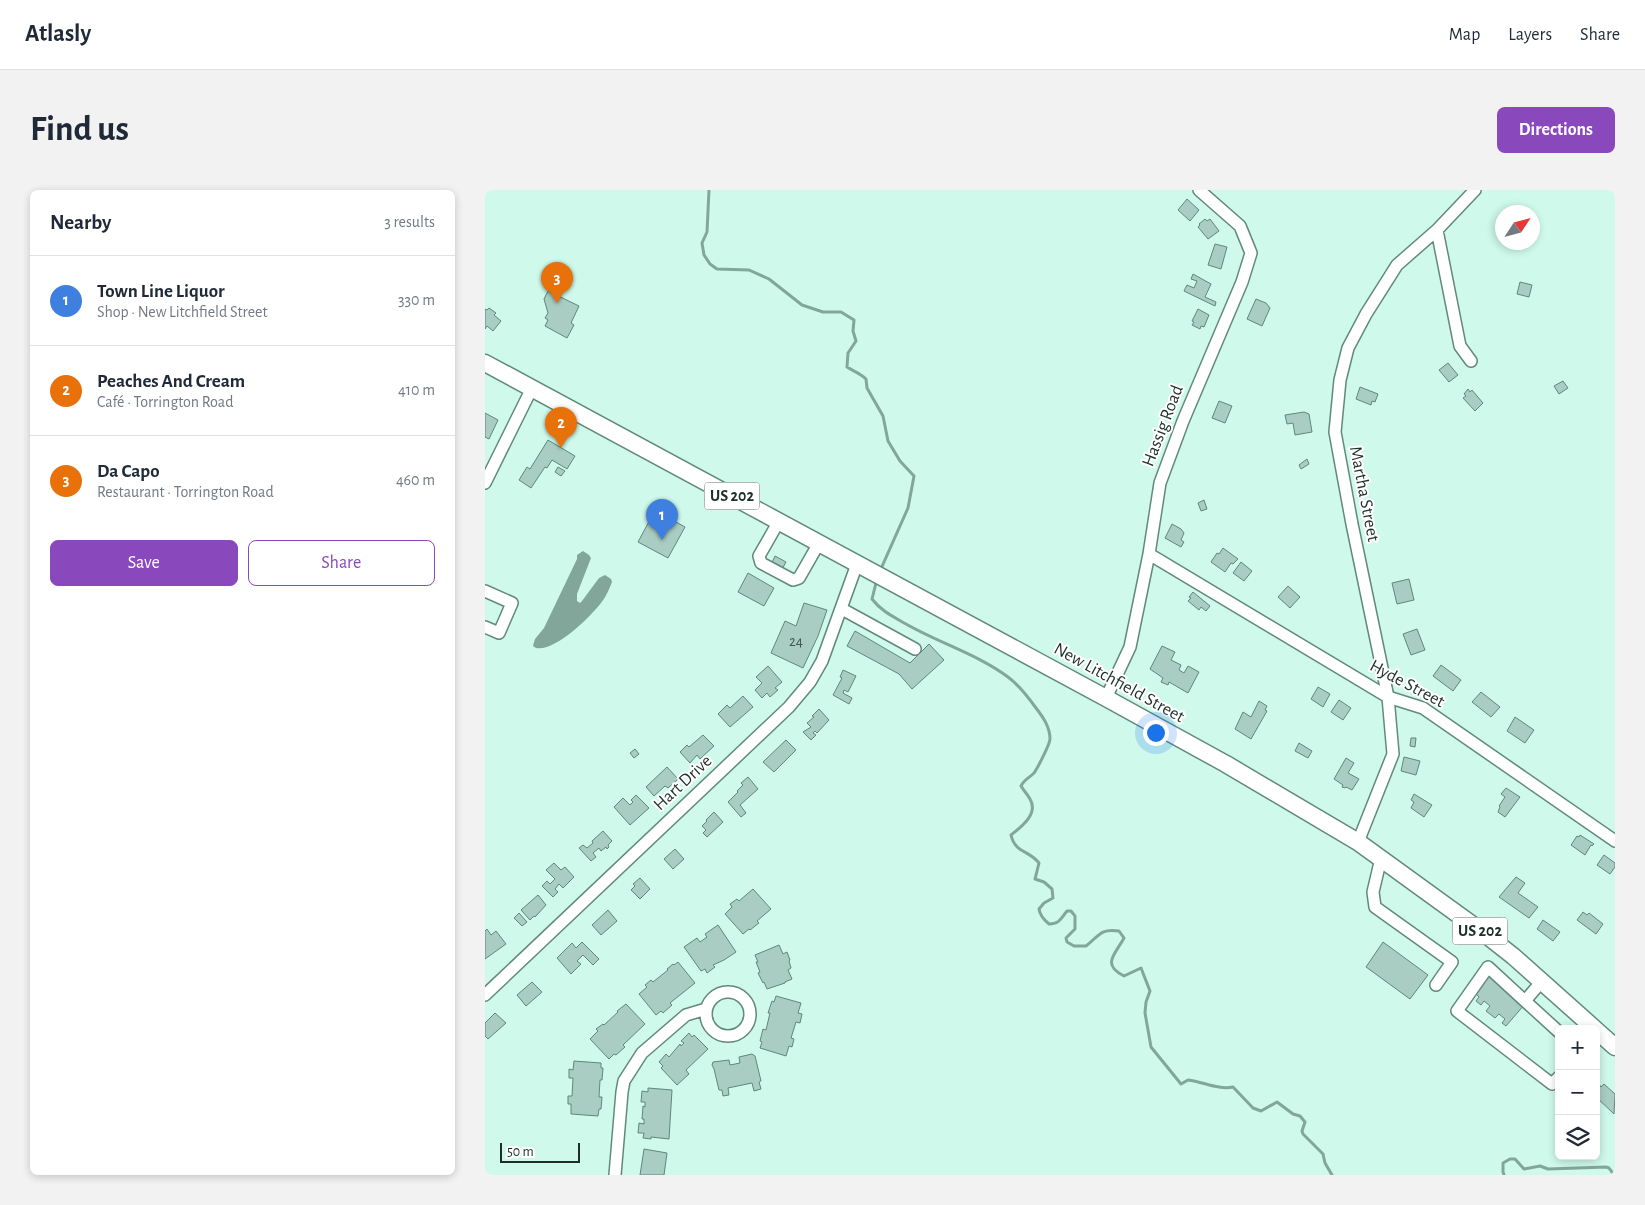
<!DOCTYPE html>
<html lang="en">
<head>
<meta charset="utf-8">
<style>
  :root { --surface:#fff; --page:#f2f2f3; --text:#1f2937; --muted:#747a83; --line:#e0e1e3; --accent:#8a48bd }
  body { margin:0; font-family:"Alegreya Sans",sans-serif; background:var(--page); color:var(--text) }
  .controls { position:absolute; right:15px; bottom:15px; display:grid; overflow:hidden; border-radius:8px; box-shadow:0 2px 8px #0003 }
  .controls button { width:45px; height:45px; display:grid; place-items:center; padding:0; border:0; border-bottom:1px solid var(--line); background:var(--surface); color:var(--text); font:25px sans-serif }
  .compass { position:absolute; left:1010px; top:15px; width:45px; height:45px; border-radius:50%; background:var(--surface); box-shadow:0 2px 8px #0003; rotate:54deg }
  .scale { position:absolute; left:15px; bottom:12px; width:80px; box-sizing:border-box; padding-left:5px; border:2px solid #1e2f2a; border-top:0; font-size:14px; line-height:18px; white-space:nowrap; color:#1e2f2a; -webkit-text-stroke:4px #fff; paint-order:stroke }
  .you { position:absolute; left:670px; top:542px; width:18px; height:18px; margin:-12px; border:4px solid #fff; border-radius:50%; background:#1a73e8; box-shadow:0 0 0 8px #1a73e833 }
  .badge { display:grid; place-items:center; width:32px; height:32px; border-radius:50%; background:var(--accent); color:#fff; font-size:16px; font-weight:700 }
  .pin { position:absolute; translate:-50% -41px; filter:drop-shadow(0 1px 2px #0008) }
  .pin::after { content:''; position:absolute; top:26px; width:18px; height:15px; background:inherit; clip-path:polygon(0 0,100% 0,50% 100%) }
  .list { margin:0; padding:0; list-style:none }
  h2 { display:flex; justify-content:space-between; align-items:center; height:65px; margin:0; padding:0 20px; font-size:21px }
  h2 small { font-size:16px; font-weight:400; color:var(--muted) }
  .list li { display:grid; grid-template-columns:32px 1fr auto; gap:15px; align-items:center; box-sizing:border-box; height:90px; padding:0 20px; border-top:1px solid var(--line) }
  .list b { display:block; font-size:19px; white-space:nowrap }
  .list p { margin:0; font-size:16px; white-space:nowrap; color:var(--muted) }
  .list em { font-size:16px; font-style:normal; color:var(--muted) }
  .actions { display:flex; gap:10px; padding:15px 20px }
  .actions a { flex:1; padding:11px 0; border:1px solid var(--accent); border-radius:8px; text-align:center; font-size:18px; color:var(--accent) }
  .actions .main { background:var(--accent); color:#fff }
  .icon { flex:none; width:28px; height:28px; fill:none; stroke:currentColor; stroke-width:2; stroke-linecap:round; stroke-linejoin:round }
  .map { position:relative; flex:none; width:1130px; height:985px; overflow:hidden; border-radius:8px }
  header { display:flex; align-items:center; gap:30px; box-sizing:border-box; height:70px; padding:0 25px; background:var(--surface); border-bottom:1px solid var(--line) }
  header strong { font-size:24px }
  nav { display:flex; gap:28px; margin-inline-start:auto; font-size:18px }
  .intro { display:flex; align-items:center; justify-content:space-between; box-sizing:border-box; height:120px; padding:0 30px }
  h1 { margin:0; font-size:35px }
  .button { padding:12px 22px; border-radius:8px; background:var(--accent); color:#fff; font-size:18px; font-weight:700 }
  main { display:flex; gap:30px; padding:0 30px }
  aside { flex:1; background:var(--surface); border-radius:8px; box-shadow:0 2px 8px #0003 }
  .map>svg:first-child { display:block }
  .water { fill:#83a69b }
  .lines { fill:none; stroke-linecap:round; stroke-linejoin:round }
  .stream { stroke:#83a69b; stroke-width:3 }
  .building { fill:#a9cdc2; stroke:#60877b }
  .minor-casing { stroke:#62897d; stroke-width:14 }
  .highway-casing { stroke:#62897d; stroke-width:19 }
  .minor { stroke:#fff; stroke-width:11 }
  .highway { stroke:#fff; stroke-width:16 }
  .labels { text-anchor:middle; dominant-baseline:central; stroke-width:4; stroke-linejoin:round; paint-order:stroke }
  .number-label { font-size:15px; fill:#415650 }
  .shield { fill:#fff; stroke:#626d6a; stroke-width:1 }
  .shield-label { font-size:16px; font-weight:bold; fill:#1e2f2a }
  .street-label { font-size:18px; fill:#1e2f2a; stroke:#fff }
</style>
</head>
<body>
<header>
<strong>Atlasly</strong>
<nav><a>Map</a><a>Layers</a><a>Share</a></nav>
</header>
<div class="intro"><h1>Find us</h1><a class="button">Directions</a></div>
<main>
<aside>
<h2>Nearby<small>3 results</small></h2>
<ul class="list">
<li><span class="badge" style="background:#3f7fe0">1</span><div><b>Town Line Liquor</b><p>Shop · New Litchfield Street</p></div><em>330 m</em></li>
<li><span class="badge" style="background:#e8710a">2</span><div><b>Peaches And Cream</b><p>Café · Torrington Road</p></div><em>410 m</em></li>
<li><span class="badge" style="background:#e8710a">3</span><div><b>Da Capo</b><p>Restaurant · Torrington Road</p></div><em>460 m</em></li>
</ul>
<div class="actions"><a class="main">Save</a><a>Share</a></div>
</aside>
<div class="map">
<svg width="1130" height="985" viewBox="0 0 1130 985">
  <rect width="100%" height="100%" fill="#cef9eb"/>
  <path class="water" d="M98 361 104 365 106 368 92 404V411L95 413 97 411 114 388 120 385 126 389 127 392C124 399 121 407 116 413 105 427 70 462 51 458L48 456 50 449 59 438 92 369V365Z"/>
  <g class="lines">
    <path class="stream" d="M224 0 222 42 217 53 219 65 225 74 232 79 264 80 284 89 317 115 338 122H356L369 130 368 141 371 151 363 163 362 177C368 181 375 183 381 189L382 198 398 226 403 251 415 271 429 286 423 318 395 381
      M392 389 387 409C396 421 409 427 421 434 454 453 492 464 523 487 534 495 543 507 551 518 558 527 565 537 565 549 565 554 552 579 549 583 544 588 539 590 536 596 539 601 543 605 545 609 554 624 536 637 526 645 530 663 544 660 554 673L550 689 559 692 567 699 568 708 559 713 554 719C555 726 559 730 564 734 575 734 576 728 582 721H586L590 726V739L581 748 582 752 589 756H601C614 746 615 738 634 741L639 748C630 765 616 774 639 786L656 778 665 801 661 812 660 823 666 857 696 894 703 890C719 892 733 900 748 897L768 918 776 921 792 912 808 924 815 926 820 932 817 941 818 944 838 964 840 973 847 985
      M1019 985 1018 982V973L1025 969H1030L1039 979 1055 976 1063 979 1121 977 1124 978 1129 985"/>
  </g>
  <path class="building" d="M702 9 714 20 705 31 693 20Z
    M720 29 722 31 725 29 734 41 723 49 713 37 715 35 714 34Z
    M730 54 742 57 736 79 723 75Z
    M708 84 726 94 720 107 731 112 730 116 699 101 702 95 709 98 712 91 706 89Z
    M1035 92 1047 95 1044 107 1032 104Z
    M63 101 94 116 86 133 89 135 82 148 60 136 63 130 60 128 63 123 59 109Z
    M771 109 781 113 785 118 777 136 762 129Z
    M4 118 11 123 9 125 16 131 8 141 2 136 0 139V119L2 120Z
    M713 119 724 125 719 137 716 136 715 139 707 135 709 132 707 131Z
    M963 173 973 185 964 192 954 180Z
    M1078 191 1083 198 1074 204 1069 196Z
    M875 197 893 204 890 212 887 211 886 215 871 209Z
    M983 199 985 202 987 200 998 213 990 221 978 208 981 206 979 204Z
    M734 211 747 216 740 233 727 228Z
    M819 222 824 224 827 242 810 245 808 233 802 234 800 225Z
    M0 223 13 230 4 249 0 247Z
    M63 250 90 266 82 279 67 270 62 278 60 277 46 298 34 290 42 277 45 279Z
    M822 269 824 274 816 279 814 275Z
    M73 277 80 281 76 286 70 282Z
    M719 310 722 319 716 321 713 313Z
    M171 321 200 337 183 368 153 352 168 324 169 325Z
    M687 334 696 339 699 343 696 350 699 352 696 357 680 348Z
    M738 358 753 369 748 374 746 373 740 382 726 372 732 363 734 364Z
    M290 366 301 372 295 383 285 377Z
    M756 372 767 381 759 391 748 383Z
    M263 383 289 398 279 416 253 402Z
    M924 389 929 410 912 414 907 393Z
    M803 396 815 407 805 418 793 407Z
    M708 402 725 416 721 421 716 417 714 420 703 411 706 408 704 407Z
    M319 413 342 420 333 446 318 478 286 463 300 431 311 436Z
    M932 439 940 460 926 465 918 444Z
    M370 441 425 473 444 454 459 470 427 499 414 484 362 456Z
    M677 456 690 462 686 470 696 475 694 480 699 483 703 476 714 482 703 503 684 492 683 495 676 492 678 488 665 479Z
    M956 475 976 490 968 501 948 486Z
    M283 476 297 492 290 498 293 500 285 507 282 503 277 508 270 500 277 493 271 487Z
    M358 480 371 486 363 502 359 500 358 503 367 508 364 514 348 505 357 488 355 487Z
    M833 497 845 504 838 517 826 509Z
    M996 502 1015 517 1006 527 987 512Z
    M258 506 268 517 245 537 233 524 242 515 245 518Z
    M854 510 866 518 858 530 846 522Z
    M774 511 782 516 780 520 782 521 766 549 750 539 758 522 766 527Z
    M334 519 344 530 332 543 330 541 328 543 331 545 326 550 318 542 326 537 322 533 329 527 327 526Z
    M1030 527 1049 540 1040 553 1022 541Z
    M218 545 229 556 215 569 212 565 205 573 195 562 202 555 204 557Z
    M926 548H931L930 557 925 556Z
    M301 550 311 560 289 582 278 572Z
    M814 553 827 561 823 568 810 561Z
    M150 559 154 564 149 568 145 563Z
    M919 567 935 571 931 585 916 581Z
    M861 568 869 573 863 583 874 589 867 600 861 597 860 598 857 597 858 595 849 589Z
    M182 577 193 589 183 598 180 596 169 606 161 597Z
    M263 587 273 599 255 615 261 623 256 627 243 612 253 602 252 601 258 595 256 593Z
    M1021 598 1035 607 1020 627 1013 622 1015 617 1014 616 1020 607 1016 604Z
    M929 604 947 615 939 627 926 618 929 612 926 610Z
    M151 605 164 618 145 635 129 617 138 608 145 615 148 612 146 610Z
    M229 622 238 632 222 647 218 643 221 640 217 636 222 631 221 630Z
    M118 641 127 651 123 655 124 657 122 659 121 657 116 661 114 658 108 663 111 667 106 671 94 658 98 655 102 658 108 653 107 651Z
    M1095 645 1109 654 1107 656 1106 655 1100 665 1086 655 1092 646 1094 647Z
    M190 659 199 669 188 679 179 669Z
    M1119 665 1130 673V677L1125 684 1112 675Z
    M69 673 76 680 80 677 89 687 78 698 74 694 70 699 73 702 68 707 57 696 62 691 65 694 70 689 61 680Z
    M1031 687 1040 693 1033 703 1053 717 1044 728 1014 707Z
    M155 688 165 699 155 709 146 700 150 696 148 694Z
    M268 699 286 719 272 731 274 733 265 740 264 739 258 744 240 724 247 717 245 714 252 709 254 711Z
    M53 705 61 715 50 727 49 726 45 730 36 720Z
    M123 720 132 731 116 745 107 735Z
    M1098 722 1102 725 1104 723 1118 734 1111 744 1092 730Z
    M34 723 42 732 37 736 29 728Z
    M1058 730 1075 742 1068 751 1052 739Z
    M233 735 251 762 239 770 228 775 230 777 222 783 220 779 216 781 199 757 212 748 215 752 222 747 220 744Z
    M2 739 6 745 11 741 21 754 0 769V741Z
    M97 752 114 769 108 775 98 765 92 771 96 774 86 784 72 768 87 753 91 758Z
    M898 752 943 785 925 809 881 777Z
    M294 755 298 764 302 762 305 770 304 771 306 778 303 780 307 789 300 792V793L282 799 279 792 278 793 273 783 275 782 271 772H273L270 765Z
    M193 772 210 793 185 813 187 815 178 823 176 821 171 825 154 804 162 797 160 795 166 790 168 792 183 780 182 779 188 774 189 775Z
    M1005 784 1040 814 1021 836 1017 833 1020 829 1014 824 1010 828 1001 821 1005 816 999 811 996 815 991 811 994 807 989 802Z
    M47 792 57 802 41 816 32 805Z
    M291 806 316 813 313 823 317 824 315 833 311 832 306 848 309 849 307 857 304 856 301 866 275 858 277 852 275 851 278 839 281 840 285 823H283L287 811 289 812Z
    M141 814 160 834 138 855 140 857 131 865 129 864 124 869 105 849 113 841 111 839 118 834 119 835 133 822 132 821Z
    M10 823 21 833 3 849 0 846V833Z
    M204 843 207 847 209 845 223 859 201 880 204 884 192 895 176 878 178 876 174 872 181 864 184 867 195 854 196 856 199 853 196 851Z
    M267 864 270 866 276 891 274 892 276 899 269 901 267 893 243 898 244 905 238 906 237 900H234L229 879 227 875 228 872 244 870 245 875 255 873 254 867Z
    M89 871 116 873V878H118L117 890H115L114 907H117L116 919H114L113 926 86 924V914H83V906H87L88 888H84V879L88 880Z
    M1114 894 1116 897 1119 894 1130 904 1129 924 1111 907 1112 900 1111 897Z
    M163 898 187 900 184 949 166 947V949L158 948 159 943H153L154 933 159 934V929H157L158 916 160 917V912H156L157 901 163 902Z
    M159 959 182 963 179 985H155Z"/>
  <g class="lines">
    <g class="minor-casing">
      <path id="minor" d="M952 40 975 156 986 171
        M0 293 47 198
        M294 331 274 366 276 373 308 390 314 388 334 353
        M664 364 903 507 938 518 1130 651
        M0 401 27 413 14 443 0 437
        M357 419 430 459
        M621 508 645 457 664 364 675 293 698 231 757 92 766 63 755 36 714 0
        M873 652 908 564 903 507 867 334 850 242 855 190 863 158 881 124 912 75 952 40 990 0
        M896 668 888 702 890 717 967 772 951 795
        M1057 791 1040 811 1003 777 972 821 1067 894 1074 887
        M221 824a22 22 0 1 1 44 0a22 22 0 1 1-44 0Z
        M0 805 304 517 325 492 337 471 372 374
        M1040 811 1074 842
        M130 985 137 902 139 891 157 863 201 825 221 819"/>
    </g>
    <g class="highway-casing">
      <path id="highway" d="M0 173 621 508 741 574 873 652 1000 744 1028 766 1110 839
        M1111 840 1130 857"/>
    </g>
    <use href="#minor" class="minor"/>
    <use href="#highway" class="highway"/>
  </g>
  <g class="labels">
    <g class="number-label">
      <text x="311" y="451">24</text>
    </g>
    <g class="shield">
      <rect x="219.5" y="292.5" width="55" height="27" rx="4"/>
      <rect x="967.5" y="727.5" width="55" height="27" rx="4"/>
    </g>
    <g class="shield-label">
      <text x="247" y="306">US 202</text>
      <text x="995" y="741">US 202</text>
    </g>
    <g class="street-label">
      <text transform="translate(678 236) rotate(-69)">Hassig Road</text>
      <text transform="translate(879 304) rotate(79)">Martha Street</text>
      <text transform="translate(634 493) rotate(29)">New Litchfield Street</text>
      <text transform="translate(922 494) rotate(28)">Hyde Street</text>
      <text transform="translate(198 593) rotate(-43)">Hart Drive</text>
    </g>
  </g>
</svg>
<div class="controls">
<button>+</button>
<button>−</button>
<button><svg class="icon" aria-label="layers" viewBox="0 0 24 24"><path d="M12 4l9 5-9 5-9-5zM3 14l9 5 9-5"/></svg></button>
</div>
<svg class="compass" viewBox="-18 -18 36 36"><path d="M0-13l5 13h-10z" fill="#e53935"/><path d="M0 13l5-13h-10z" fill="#747a83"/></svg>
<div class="scale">50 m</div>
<div class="you"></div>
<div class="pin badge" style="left:177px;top:350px;background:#3f7fe0">1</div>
<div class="pin badge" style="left:76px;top:258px;background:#e8710a">2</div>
<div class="pin badge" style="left:72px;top:113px;background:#e8710a">3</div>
</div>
</main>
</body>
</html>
